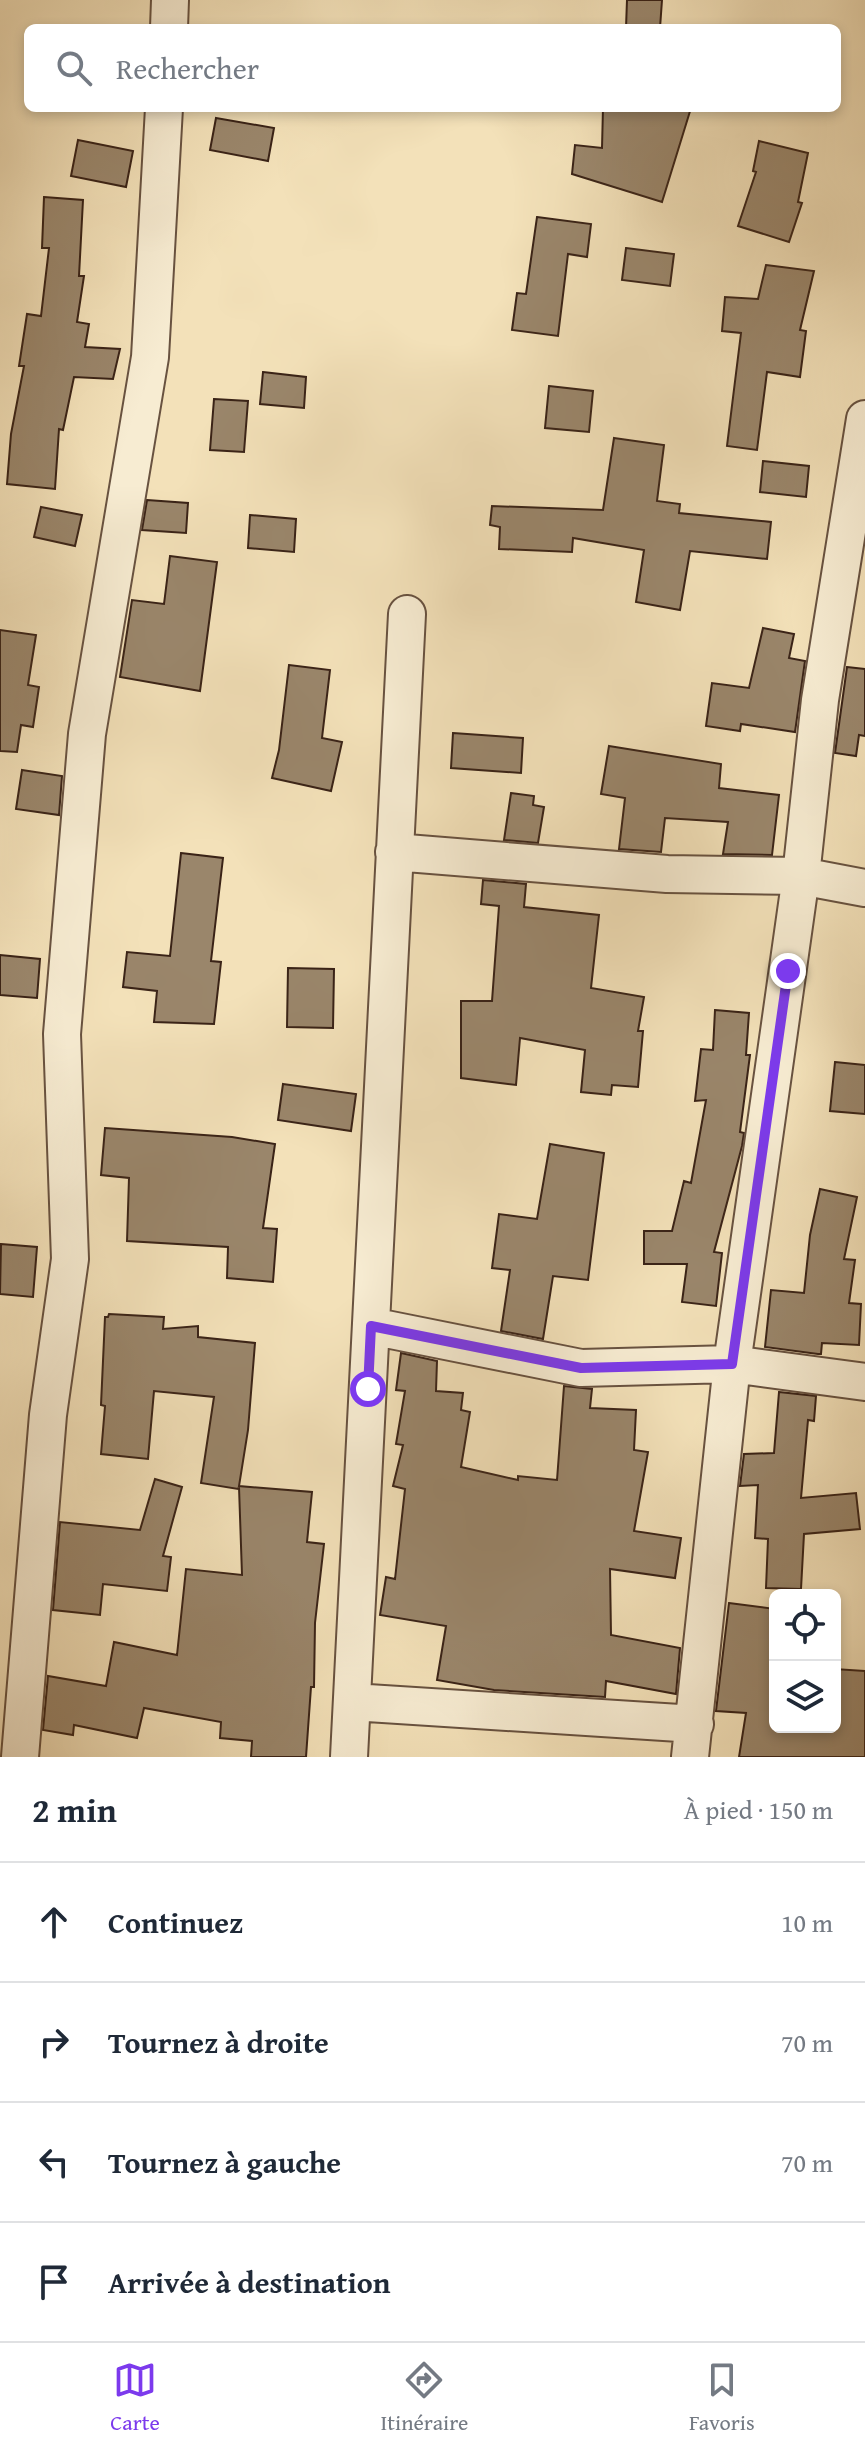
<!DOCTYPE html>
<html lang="fr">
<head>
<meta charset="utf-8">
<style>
  :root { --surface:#fff; --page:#f6f6f7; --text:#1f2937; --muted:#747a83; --line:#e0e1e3; --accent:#7c3aed }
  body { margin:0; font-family:"Gentium Book Plus",serif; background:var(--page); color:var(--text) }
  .controls { position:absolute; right:24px; bottom:24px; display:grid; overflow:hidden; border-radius:12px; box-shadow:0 4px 12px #0003 }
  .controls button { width:72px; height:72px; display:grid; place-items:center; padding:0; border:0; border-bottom:2px solid var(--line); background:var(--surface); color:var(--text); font:40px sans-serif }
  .stop { position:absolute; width:24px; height:24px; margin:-18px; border:6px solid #7c3aed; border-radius:50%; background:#fff }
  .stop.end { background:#7c3aed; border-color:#fff; box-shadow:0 2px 8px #0008 }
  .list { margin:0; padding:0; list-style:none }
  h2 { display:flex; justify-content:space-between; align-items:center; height:104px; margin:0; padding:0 32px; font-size:34px }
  h2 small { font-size:26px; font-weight:400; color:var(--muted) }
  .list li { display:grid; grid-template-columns:52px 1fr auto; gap:24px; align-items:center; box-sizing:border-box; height:120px; padding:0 32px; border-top:2px solid var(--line) }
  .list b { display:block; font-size:30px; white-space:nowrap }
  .list em { font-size:26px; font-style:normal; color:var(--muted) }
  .icon { flex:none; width:44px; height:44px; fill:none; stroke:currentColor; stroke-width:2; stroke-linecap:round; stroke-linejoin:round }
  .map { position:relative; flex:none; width:865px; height:1757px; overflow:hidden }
  .search { position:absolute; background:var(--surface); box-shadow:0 4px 12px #0003; left:24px; right:24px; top:24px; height:88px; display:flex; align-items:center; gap:20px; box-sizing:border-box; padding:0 28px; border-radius:12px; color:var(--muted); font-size:30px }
  .sheet { height:584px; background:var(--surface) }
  nav { display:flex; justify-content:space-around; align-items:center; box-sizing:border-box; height:112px; border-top:2px solid var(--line); background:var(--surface); font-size:22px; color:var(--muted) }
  nav a { display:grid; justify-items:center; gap:4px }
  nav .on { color:var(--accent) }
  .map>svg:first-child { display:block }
  .building { fill:#9a866b; stroke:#3a2317; stroke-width:2 }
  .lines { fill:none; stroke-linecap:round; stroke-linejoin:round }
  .street-casing { stroke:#685240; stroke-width:40 }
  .street { stroke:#f7ecd2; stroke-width:36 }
  .route { stroke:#7c3aed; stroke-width:10 }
</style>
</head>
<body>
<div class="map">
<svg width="865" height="1757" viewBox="0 0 865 1757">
  <rect width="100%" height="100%" fill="#f3e1b9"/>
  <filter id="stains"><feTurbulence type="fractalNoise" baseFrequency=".0025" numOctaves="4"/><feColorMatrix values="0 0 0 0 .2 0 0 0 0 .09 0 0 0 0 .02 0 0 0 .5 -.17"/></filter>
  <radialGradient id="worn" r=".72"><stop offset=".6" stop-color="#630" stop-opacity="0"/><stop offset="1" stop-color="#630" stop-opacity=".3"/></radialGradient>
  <path class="building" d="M627 0H662L660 28H626Z
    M603 108H691L662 202 572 174 575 145 602 148Z
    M216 118 274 128 268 161 210 150Z
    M78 140 133 151 126 187 71 176Z
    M759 141 808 153 798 202 802 203 789 242 738 226 756 172 753 171Z
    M44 197 83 200 79 276H84L77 322 89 324 85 347 120 349 113 379 74 377 63 430 59 429 55 489 7 484 11 434 24 366H19L27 314 41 316 49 248H42Z
    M537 217 591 224 587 257 568 254 558 336 512 330 517 293 526 294Z
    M626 248 674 254 670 286 622 280Z
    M766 265 814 271 800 330 806 331 800 377 767 372 757 450 727 446 741 333 722 331 725 297 758 299Z
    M263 372 306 377 304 408 260 404Z
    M549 386 593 391 589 432 545 428Z
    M214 399 248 401 244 452 210 450Z
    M614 438 664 445 657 501 680 504 679 513 771 522 767 559 690 551 680 610 636 602 644 550 573 538 572 552 499 549 500 527 490 525 492 506 603 510Z
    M763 461 809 466 806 497 760 492Z
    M147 500 188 503 186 533 142 530Z
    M41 507 82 515 75 546 34 537Z
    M250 515 296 519 294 552 248 548Z
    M170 556 217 562 200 691 120 677 132 600 164 604Z
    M763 628 794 634 789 658 805 661 795 732 741 724 740 731 706 726 712 683 749 688Z
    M0 630 36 635 28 685 39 687 33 727 21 725 17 752 0 751Z
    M289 665 330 670 322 738 342 742 331 791 272 778 279 750Z
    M847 667 865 669V736L859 735 856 756 835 753Z
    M453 733 523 738 521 773 451 768Z
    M609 746 721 764 719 788 779 795 772 855 723 854 728 822 665 818 661 852 619 849 625 798 601 794Z
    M22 770 62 776 59 815 16 809Z
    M511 793 534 796 533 805 544 807 538 843 504 840Z
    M181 853 223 858 211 961 221 962 214 1024 154 1022 157 991 123 987 127 952 170 956Z
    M483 880 526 884 524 907 599 915 591 988 644 997 638 1031H643L638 1087 612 1085 611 1095 581 1092 585 1050 520 1038 516 1085 461 1078V1001H492L499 906 481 904Z
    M0 955 40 959 37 998 0 995Z
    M288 968 334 969 333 1028 287 1027Z
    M715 1010 749 1013 746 1055H750L740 1132 744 1133 742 1146 714 1252 722 1253 716 1306 682 1302 687 1264H644V1231H672L684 1181 691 1183 706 1100 695 1101 701 1049 713 1050Z
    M835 1062 865 1065V1114L830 1111Z
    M283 1084 356 1094 351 1131 278 1120Z
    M105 1128 232 1137 275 1144 263 1228 277 1229 273 1282 227 1278 228 1247 127 1241 129 1178 101 1175Z
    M550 1144 604 1153 588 1280 553 1276 543 1339 501 1331 510 1270 492 1268 499 1214 537 1219Z
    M820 1189 857 1197 844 1259 855 1260 849 1303 861 1304 859 1345 822 1343 821 1354H818L765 1347 771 1290 804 1293 810 1235Z
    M1 1244 37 1247 33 1297 0 1294Z
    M109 1314 164 1317 163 1329 198 1326V1337L255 1343 248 1430 239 1486 312 1492 307 1542 324 1544 315 1623 314 1687H311L306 1757H251L252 1741 220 1738 221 1722 144 1708 137 1738 74 1725 73 1735 43 1730 48 1676 106 1686 114 1642 177 1655 186 1569 242 1575 239 1487 238 1489 201 1483 214 1397 154 1391 148 1459 101 1454 105 1406 101 1405 105 1317H108Z
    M401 1353 437 1361 436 1391 463 1393 461 1410 470 1412 461 1467 518 1480V1476L557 1480 564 1386 592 1389 590 1408 636 1410 634 1450 648 1452 634 1531 681 1538 675 1578 610 1569 611 1635 680 1648 676 1694 606 1681 605 1697 494 1690 437 1680 446 1626 380 1615 386 1577 395 1579 405 1489 393 1486 403 1445 396 1444 405 1391 396 1390Z
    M779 1392 816 1396 814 1421 808 1420 801 1498 856 1493 860 1529 804 1534 801 1589 766 1588 768 1539 755 1538 758 1485 740 1486 744 1454 774 1453Z
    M155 1479 182 1487 163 1556 171 1557 167 1591 103 1584 100 1615 53 1610 60 1522 140 1530Z
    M729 1603 775 1609 773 1637H775V1727H835V1669L865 1671V1757H739L746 1713 716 1711Z"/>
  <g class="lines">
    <g class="street-casing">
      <path id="street" d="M169 28 170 0
        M394 852 667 874 801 876 865 888
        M371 1326 581 1368 732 1364 865 1382
        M352 1702 695 1724
        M20 1757 48 1415 70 1259 62 1034 87 734 150 357 164 108
        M349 1757 407 614
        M690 1757 732 1364 801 876 820 700 865 419"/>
    </g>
    <use href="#street" class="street"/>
  </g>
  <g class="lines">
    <path class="route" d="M368 1389 371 1326 581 1368 732 1364 788 971"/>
  </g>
  <rect width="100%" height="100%" filter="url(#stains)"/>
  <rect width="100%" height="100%" fill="url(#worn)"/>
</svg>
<div class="controls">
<button><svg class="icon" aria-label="locate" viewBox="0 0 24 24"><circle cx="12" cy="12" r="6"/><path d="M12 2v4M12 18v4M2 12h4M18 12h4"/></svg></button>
<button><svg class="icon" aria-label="layers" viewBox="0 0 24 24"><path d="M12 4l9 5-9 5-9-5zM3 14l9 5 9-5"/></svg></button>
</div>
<div class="stop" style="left:368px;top:1389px"></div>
<div class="stop end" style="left:788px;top:971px"></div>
<div class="search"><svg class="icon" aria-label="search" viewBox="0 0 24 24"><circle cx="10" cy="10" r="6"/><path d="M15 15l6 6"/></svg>Rechercher</div>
</div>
<section class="sheet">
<h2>2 min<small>À pied · 150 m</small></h2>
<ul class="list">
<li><svg class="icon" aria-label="ahead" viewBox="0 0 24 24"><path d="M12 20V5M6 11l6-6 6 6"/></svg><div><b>Continuez</b></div><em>10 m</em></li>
<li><svg class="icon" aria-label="right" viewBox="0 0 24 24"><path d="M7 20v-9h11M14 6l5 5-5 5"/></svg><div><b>Tournez à droite</b></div><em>70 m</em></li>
<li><svg class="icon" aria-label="left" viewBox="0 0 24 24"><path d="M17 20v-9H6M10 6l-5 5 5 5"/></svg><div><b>Tournez à gauche</b></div><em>70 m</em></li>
<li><svg class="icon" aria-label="arrive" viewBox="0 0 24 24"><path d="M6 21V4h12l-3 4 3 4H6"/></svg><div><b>Arrivée à destination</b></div></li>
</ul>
</section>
<nav>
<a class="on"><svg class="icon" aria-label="map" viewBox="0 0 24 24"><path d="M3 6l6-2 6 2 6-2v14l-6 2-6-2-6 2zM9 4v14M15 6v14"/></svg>Carte</a>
<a><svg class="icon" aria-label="directions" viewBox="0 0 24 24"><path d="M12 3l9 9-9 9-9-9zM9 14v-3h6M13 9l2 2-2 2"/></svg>Itinéraire</a>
<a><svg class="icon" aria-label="saved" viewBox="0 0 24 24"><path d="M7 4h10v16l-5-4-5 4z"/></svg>Favoris</a>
</nav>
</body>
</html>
